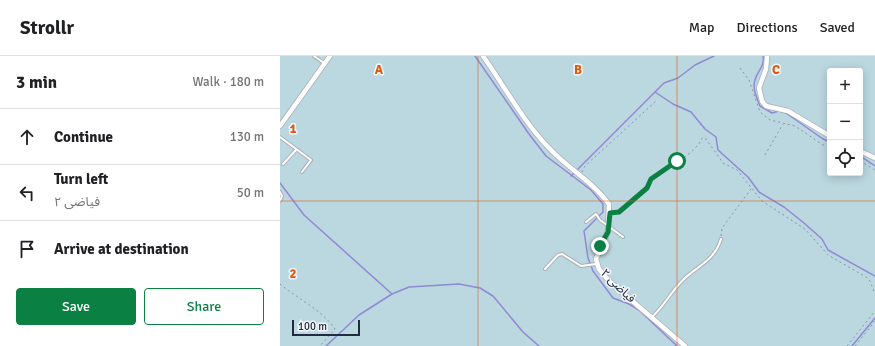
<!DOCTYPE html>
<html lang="en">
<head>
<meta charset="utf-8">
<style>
  :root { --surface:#fff; --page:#f6f6f6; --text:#202124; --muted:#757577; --line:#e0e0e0; --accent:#0b8043 }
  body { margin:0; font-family:Signika,"Noto Sans Arabic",sans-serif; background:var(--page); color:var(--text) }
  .controls { position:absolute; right:12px; top:12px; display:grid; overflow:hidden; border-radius:4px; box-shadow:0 2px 10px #0003 }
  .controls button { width:36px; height:36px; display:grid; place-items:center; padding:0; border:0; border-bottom:1px solid var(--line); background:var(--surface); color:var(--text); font:20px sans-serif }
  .scale { position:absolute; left:12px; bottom:10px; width:68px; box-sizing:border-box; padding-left:4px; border:2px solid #222b3f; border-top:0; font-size:11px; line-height:14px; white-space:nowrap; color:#222b3f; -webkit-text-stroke:3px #f4f7f9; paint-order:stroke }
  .stop { position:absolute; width:12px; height:12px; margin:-9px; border:3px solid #0b8043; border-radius:50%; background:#fff }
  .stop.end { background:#0b8043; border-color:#fff; box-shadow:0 1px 4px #0008 }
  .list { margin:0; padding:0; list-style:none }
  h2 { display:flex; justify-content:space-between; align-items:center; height:52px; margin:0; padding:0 16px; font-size:17px }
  h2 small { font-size:13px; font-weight:400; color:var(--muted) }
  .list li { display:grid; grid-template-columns:26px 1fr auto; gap:12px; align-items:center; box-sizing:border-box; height:56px; padding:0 16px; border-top:1px solid var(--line) }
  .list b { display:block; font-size:15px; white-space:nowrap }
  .list p { margin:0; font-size:13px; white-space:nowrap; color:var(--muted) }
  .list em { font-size:13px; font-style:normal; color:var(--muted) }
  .actions { display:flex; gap:8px; padding:12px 16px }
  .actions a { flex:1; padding:9px 0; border:1px solid var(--accent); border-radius:4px; text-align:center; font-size:14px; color:var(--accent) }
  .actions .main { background:var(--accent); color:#fff }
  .icon { flex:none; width:22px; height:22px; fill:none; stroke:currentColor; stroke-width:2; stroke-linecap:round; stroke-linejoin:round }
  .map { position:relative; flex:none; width:595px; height:290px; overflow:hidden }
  header { display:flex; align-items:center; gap:24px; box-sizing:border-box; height:56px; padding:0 20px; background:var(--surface); border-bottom:1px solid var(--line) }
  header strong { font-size:19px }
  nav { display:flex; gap:22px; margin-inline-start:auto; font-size:14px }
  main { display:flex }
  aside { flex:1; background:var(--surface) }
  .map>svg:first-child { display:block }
  .green { fill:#bbd7df; fill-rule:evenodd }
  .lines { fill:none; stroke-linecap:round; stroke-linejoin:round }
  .stream { stroke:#9089d4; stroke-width:1.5 }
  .lane-casing { stroke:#a9afb9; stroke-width:4 }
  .street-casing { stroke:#a9afb9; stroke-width:6 }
  .path { stroke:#8294b2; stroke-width:1; stroke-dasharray:2 3; stroke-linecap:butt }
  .lane { stroke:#fff; stroke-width:2 }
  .street { stroke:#fff; stroke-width:4.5 }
  .route { stroke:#0b8043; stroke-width:5 }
  .grid { fill:none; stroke:#de570f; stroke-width:1; stroke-opacity:0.55 }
  .labels { text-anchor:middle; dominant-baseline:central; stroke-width:3; stroke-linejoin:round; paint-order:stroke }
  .street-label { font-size:12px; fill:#222b3f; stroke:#f4f7f9 }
  .grid-label { font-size:13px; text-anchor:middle; font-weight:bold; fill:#de570f; stroke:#f4f7f9; stroke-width:3; stroke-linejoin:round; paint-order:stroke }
</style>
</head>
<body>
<header>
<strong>Strollr</strong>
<nav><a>Map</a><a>Directions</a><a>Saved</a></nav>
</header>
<main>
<aside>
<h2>3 min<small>Walk · 180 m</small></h2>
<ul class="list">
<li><svg class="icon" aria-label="ahead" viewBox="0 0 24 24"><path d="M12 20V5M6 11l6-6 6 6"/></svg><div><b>Continue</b></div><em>130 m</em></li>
<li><svg class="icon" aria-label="left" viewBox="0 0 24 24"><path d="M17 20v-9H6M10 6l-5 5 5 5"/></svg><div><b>Turn left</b><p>فیاضی ۲</p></div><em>50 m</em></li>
<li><svg class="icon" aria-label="arrive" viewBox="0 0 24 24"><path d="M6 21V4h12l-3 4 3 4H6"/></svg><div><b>Arrive at destination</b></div></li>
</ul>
<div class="actions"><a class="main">Save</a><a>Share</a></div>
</aside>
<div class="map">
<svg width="595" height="290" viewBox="0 0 595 290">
  <rect width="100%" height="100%" fill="#e3e8ed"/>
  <path class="green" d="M0 0H595V290H0ZM550 15H580V117H550Z"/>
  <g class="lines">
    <path class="stream" d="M195 0 249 78 266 100 311 134 323 148V156L304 175 308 202 313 215 333 242 349 248 359 254 397 290
      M483 0C485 11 477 15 475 24 472 33 477 42 480 50L492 57 499 55 506 57 543 83 550 86
      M375 36 393 48 411 56 425 73 436 81 438 94 468 121 479 136 504 151 524 167 542 183 548 194 595 220
      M580 100 595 110
      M291 120 384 27 398 22 415 9 434 0
      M0 127 24 159 112 238
      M46 290 79 259 112 238 129 231 179 228 200 232 213 240 243 276 259 290
      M572 290 595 262"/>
    <g class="lane-casing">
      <path id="lane" d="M34 0 44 7
        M0 81 31 104 22 116
        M3 108 16 94
        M0 136 2 140 0 145
        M330 157 339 156 367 132
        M306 166 316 158 320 164 343 181
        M265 213 278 199 282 198 301 210 316 208
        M372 261C384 250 391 236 402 225 416 210 434 206 441 183"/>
    </g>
    <g class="street-casing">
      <path id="street" d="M203 0C225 31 244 67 271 94 289 113 313 126 329 148L328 175 316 203 319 213 330 226 405 290
        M487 0 486 13 479 32 482 45 486 50 508 55 550 80
        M0 70 50 0
        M580 95 595 102"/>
    </g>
    <path class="path" d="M460 12 469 24 480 56 490 64 515 70 543 89 550 91
      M485 99 503 68
      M580 105 595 114
      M302 116 305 110 376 45
      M369 128 371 123C386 112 416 98 422 82L426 83 443 107 457 114 482 145 525 173 548 199 586 221 590 225 595 238
      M441 180 442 172 471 133
      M0 228C18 243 42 254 55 273L40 290
      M567 290 595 255
      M575 290 595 265"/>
    <use href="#lane" class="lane"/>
    <use href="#street" class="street"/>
  </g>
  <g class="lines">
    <path class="route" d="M320 190 328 176 330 157 339 156 367 132 371 123 397 105"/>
  </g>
  <path class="grid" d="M198 0V290M397 0V290M0 145H595"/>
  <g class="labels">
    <g class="street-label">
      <text transform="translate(338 230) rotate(44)">فیاضی ۲</text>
    </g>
  </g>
  <g class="grid-label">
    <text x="99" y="18">A</text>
    <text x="298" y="18">B</text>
    <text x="496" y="18">C</text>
    <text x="13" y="77">1</text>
    <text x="13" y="222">2</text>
  </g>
</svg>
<div class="controls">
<button>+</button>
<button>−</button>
<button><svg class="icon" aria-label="locate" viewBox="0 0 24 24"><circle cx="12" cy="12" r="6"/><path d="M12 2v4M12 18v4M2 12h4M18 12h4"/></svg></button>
</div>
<div class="scale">100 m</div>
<div class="stop" style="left:397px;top:105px"></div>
<div class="stop end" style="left:320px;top:190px"></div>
</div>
</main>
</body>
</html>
